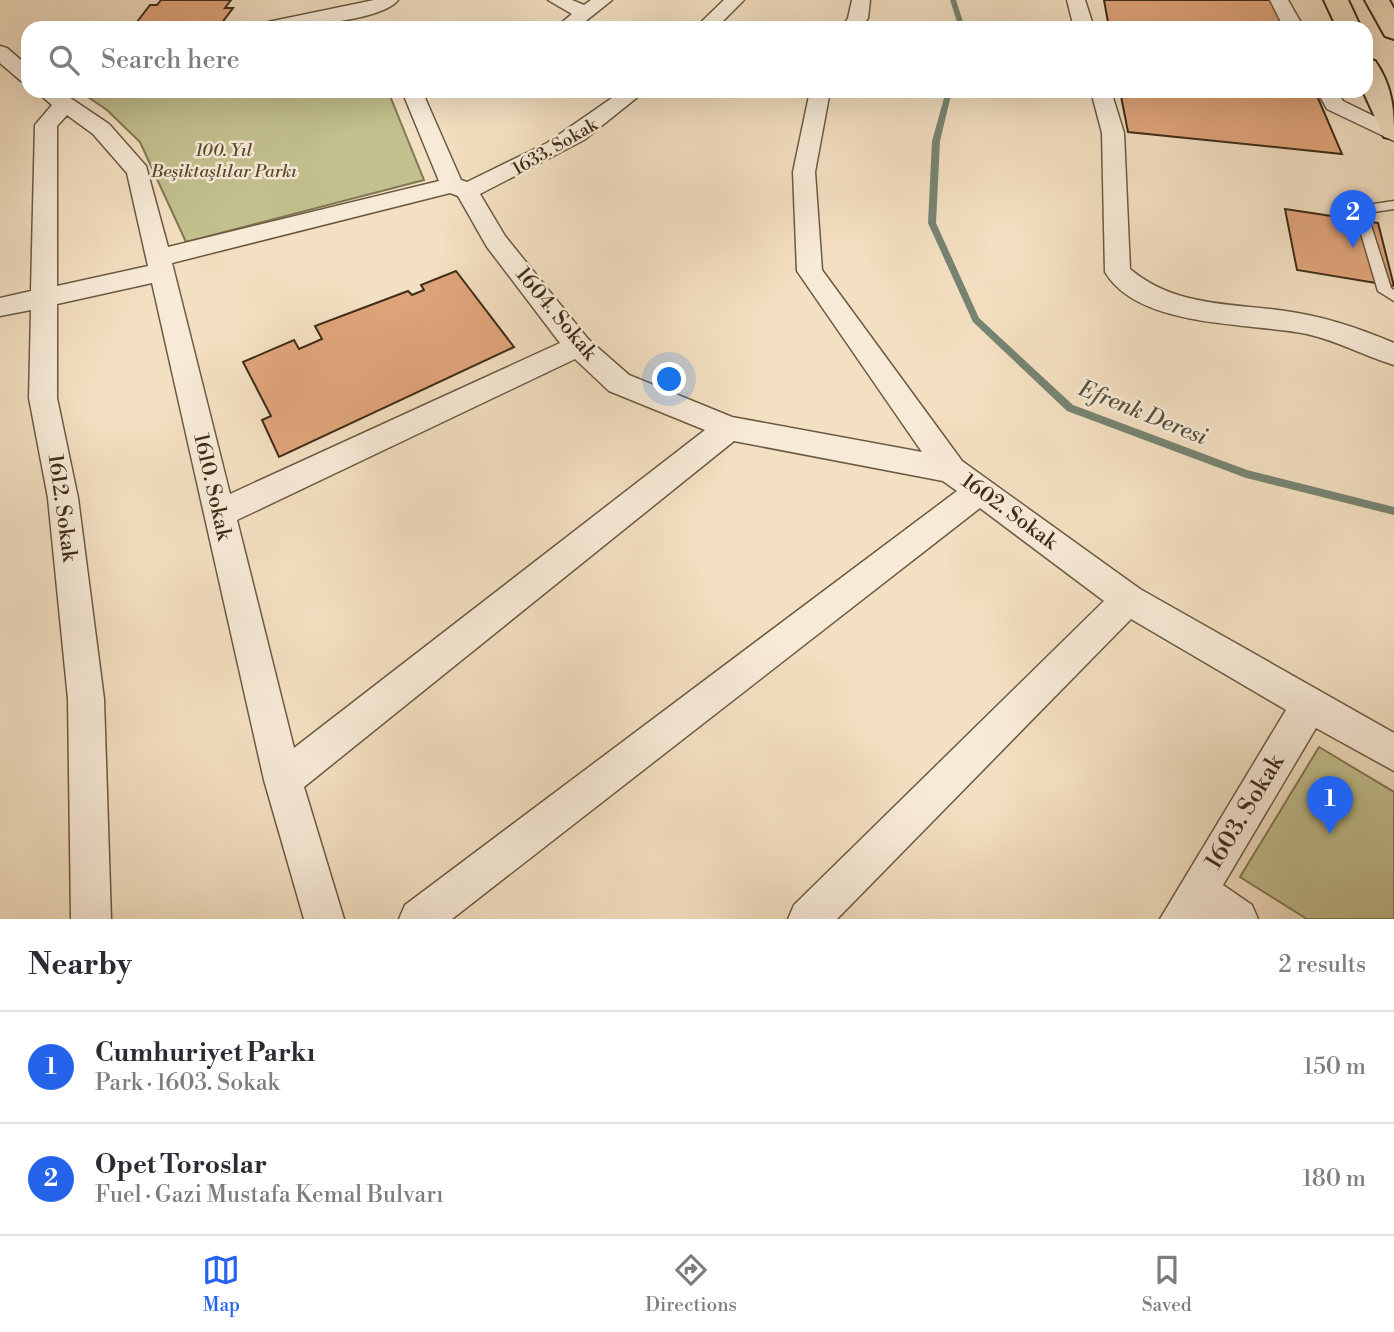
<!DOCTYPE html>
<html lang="en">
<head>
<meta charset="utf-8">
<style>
  :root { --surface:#fff; --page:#f2f2f3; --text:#2b2b33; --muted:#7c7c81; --line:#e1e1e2; --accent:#2563eb }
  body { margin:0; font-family:"Libre Bodoni",serif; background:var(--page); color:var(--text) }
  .you { position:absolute; left:670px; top:380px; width:24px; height:24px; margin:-18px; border:5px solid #fff; border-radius:50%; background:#1a73e8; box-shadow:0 0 0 10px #1a73e833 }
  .badge { display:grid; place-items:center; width:46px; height:46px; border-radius:50%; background:var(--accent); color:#fff; font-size:23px; font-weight:700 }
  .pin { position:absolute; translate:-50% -58px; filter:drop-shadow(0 2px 4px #0008) }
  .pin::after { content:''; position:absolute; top:37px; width:24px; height:21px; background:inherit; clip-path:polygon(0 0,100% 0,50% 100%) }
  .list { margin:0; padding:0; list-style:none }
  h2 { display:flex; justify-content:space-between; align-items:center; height:91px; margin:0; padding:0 28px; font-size:30px }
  h2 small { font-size:23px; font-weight:400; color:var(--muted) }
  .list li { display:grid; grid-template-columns:46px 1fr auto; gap:21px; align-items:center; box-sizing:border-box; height:112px; padding:0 28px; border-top:2px solid var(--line) }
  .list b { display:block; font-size:26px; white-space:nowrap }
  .list p { margin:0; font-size:23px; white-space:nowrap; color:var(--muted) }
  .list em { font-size:23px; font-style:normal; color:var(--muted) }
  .icon { flex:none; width:38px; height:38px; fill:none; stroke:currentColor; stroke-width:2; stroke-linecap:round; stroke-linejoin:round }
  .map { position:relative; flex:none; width:1394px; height:919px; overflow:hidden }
  .search { position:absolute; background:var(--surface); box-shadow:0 7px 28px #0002; left:21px; right:21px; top:21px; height:77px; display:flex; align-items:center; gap:18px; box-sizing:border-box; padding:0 24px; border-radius:21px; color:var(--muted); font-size:26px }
  .sheet { height:315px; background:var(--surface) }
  nav { display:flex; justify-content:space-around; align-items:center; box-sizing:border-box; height:98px; border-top:2px solid var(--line); background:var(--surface); font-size:19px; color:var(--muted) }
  nav a { display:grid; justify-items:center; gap:4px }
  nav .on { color:var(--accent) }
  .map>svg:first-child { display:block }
  .green { fill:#c2c08e; stroke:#807753; stroke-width:2 }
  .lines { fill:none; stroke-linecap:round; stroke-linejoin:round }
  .stream { fill:#768472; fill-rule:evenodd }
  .building { fill:#e0a47b; stroke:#3e2e18; stroke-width:2 }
  .service-casing { stroke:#6b5a42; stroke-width:3 }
  .minor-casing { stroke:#6b5a42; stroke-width:3 }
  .trunk-casing { stroke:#3e2e18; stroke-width:4 }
  .service { fill:#f7ead7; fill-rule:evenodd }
  .minor { fill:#f7ead7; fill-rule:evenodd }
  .trunk { fill:#f3dfc1; fill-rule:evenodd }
  .labels { text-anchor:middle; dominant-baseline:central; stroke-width:5; stroke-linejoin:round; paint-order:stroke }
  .far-street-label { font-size:18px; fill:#3e2e18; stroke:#f7ead7 }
  .far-park-label { font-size:18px; font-style:italic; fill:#584b30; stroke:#f7ead7 }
  .street-label { font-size:21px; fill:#3e2e18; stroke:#f7ead7 }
  .water-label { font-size:23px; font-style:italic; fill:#56523e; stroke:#f7ead7 }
  .near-street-label { font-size:24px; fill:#3e2e18; stroke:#f7ead7 }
</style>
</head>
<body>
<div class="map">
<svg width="1394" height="919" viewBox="0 0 1394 919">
  <rect width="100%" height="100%" fill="#f3dfc1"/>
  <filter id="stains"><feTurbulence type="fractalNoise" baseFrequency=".00286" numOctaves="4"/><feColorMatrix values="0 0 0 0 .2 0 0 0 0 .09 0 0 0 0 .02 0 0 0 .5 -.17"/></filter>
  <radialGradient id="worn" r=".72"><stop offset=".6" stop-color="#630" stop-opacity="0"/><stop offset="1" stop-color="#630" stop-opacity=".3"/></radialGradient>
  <path class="green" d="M79 91H388L424 180 186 242 140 142 107 110Z
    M1319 747 1394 792V919H1307L1240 877Z"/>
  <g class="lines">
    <path class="stream" d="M950 0H956L965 28H959Z
      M946 91H952L940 141 936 223 979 318 1073 405 1247 470 1394 507V515L1246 478 1067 411 973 322 928 223 932 141Z"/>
  </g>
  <path class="building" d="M161 0H231L225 8H233L221 24 137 22 150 5H157Z
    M1104 0H1277L1289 28H1109Z
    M1120 91H1315L1342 154 1128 132Z
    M1285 209 1378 223 1394 286 1297 270Z
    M456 271 514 347 279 457 262 420 271 416 243 362 294 340 299 349 322 339 315 326 408 291 412 295 424 290 421 285Z"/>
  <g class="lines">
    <g class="service-casing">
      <path id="service" d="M1394 201V209L1367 213 1391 288 1394 290V301L1378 291 1354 210 1360 206Z"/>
    </g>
    <g class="minor-casing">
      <path id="minor" d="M374 0H398C381 22 287 28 258 28L268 22Z
        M548 0H572L584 5 591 0H612L577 28H555L572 14Z
        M724 0H744L716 28H695Z
        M852 0H870L868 18 862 28H842L848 18Z
        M1067 0H1085L1094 28H1074Z
        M1270 0H1288L1304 28H1284Z
        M0 46 7 48 28 66V83L21 81 0 63Z
        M36 91H60L109 124 146 166 168 247 439 181 402 91H422L461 180 467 182 547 143 622 91H645L584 140 480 194 505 236 588 339 629 375 732 417 922 452 797 271 793 172 810 91H830L815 172 822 270 962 461 1140 589 1394 733V771L1316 728 1223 885 1252 905 1258 919H1160L1286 710 1131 619 837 919H788L794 905 1104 601 980 508 452 919H399L405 905 957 491 943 481 734 441 304 787 344 919H304L264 780 152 283 57 304V398L78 498 104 699 111 919H71L68 699 48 498 29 398 31 310 0 316V298L31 291 35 125 52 105ZM67 115 93 134 127 173 148 266 57 286V126ZM450 193 458 196 487 247 560 343 230 494 172 263ZM575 359 609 391 705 430 294 748 237 520Z
        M1091 91H1111L1124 133 1130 269C1175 307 1230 303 1285 311 1322 316 1359 328 1394 343V365C1364 356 1338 341 1307 334 1250 322 1139 329 1105 272L1102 133Z
        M1317 91H1337L1343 101 1394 126V141L1327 109Z"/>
    </g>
    <g class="trunk-casing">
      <path id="trunk" d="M1324 0H1348L1361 28H1337Z
        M1365 0H1389L1394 9V39L1385 36Z
        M1366 59 1375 61C1393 87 1394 110 1394 139L1384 137 1363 91H1366Z"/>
    </g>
    <use href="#service" class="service"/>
    <use href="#minor" class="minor"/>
    <use href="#trunk" class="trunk"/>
  </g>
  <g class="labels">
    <g class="far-street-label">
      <text transform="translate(555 147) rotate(-30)">1633. Sokak</text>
    </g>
    <g class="far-park-label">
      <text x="224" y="150">100. Yıl<tspan x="224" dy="21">Beşiktaşlılar Parkı</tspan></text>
    </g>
    <g class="street-label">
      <text transform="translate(556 314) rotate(50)">1604. Sokak</text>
      <text transform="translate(212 487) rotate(77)">1610. Sokak</text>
      <text transform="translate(62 508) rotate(82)">1612. Sokak</text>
      <text transform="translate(1009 512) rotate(36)">1602. Sokak</text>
    </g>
    <g class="water-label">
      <text transform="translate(1143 413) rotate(22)">Efrenk Deresi</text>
    </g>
    <g class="near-street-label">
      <text transform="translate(1245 812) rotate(-59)">1603. Sokak</text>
    </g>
  </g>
  <rect width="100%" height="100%" filter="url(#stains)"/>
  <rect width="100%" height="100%" fill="url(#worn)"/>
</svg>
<div class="you"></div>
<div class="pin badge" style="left:1330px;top:834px">1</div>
<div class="pin badge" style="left:1353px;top:248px">2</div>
<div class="search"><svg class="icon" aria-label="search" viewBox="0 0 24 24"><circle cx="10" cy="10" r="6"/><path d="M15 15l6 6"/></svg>Search here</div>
</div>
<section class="sheet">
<h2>Nearby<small>2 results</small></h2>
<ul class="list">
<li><span class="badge">1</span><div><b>Cumhuriyet Parkı</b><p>Park · 1603. Sokak</p></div><em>150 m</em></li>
<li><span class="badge">2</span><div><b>Opet Toroslar</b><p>Fuel · Gazi Mustafa Kemal Bulvarı</p></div><em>180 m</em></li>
</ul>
</section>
<nav>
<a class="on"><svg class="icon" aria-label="map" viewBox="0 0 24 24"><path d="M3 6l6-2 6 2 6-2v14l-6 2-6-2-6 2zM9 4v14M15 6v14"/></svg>Map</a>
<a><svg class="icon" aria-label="directions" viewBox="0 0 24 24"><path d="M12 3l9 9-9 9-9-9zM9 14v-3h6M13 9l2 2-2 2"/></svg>Directions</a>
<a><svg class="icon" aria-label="saved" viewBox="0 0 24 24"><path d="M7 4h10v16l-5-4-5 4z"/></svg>Saved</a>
</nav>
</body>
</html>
